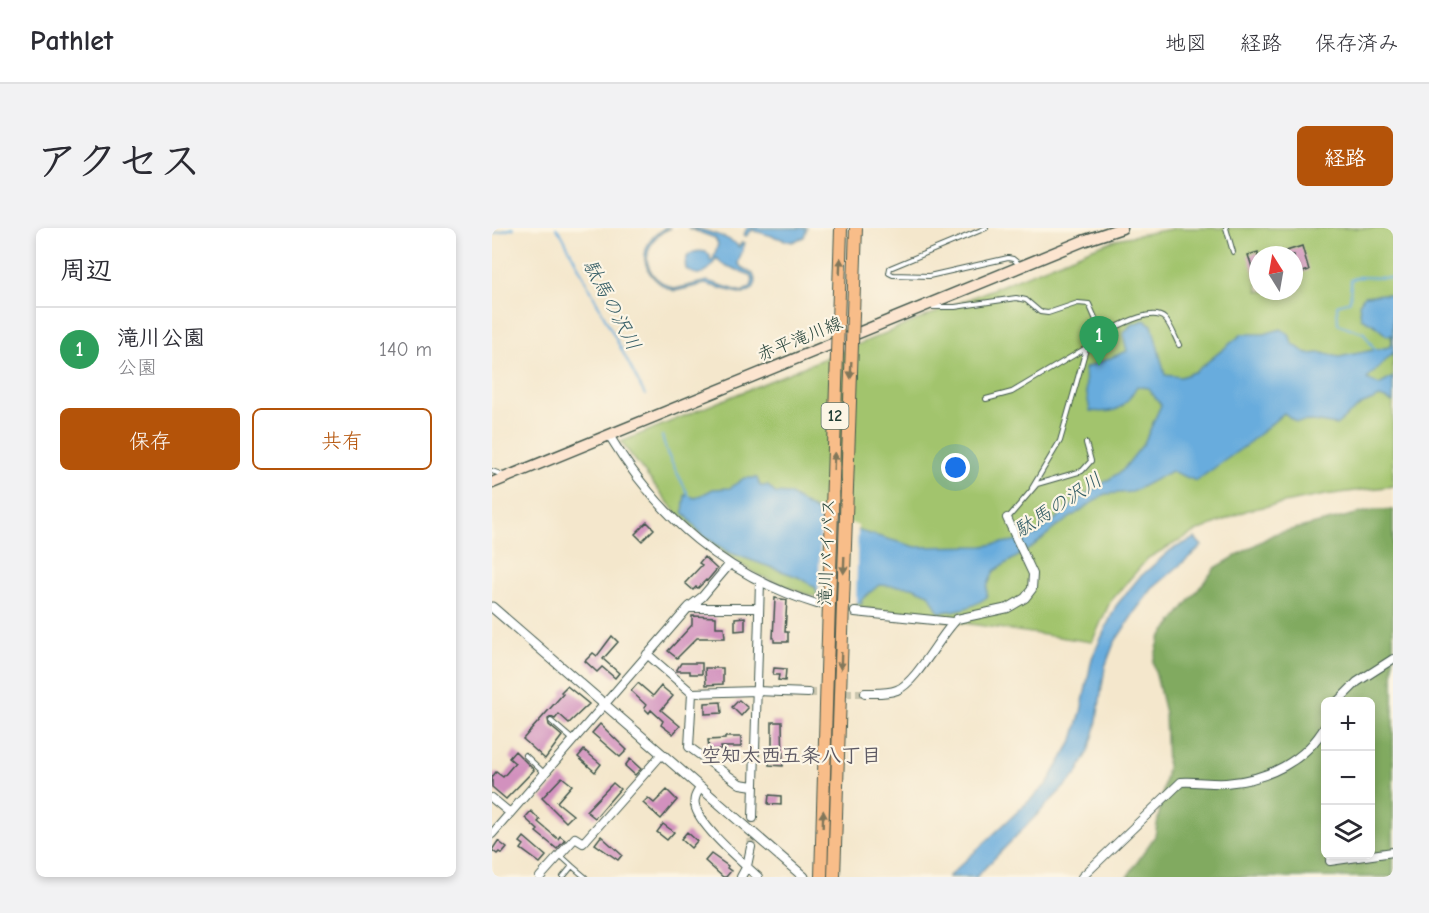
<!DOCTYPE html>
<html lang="ja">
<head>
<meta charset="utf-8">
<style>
  :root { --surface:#fff; --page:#f2f2f3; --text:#2b2b33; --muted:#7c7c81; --line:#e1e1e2; --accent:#b45309 }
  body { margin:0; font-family:"Comic Neue","Klee One",sans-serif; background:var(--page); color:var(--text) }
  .controls { position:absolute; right:18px; bottom:18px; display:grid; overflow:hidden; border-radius:9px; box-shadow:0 3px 9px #0003 }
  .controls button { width:54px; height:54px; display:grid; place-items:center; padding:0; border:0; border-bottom:2px solid var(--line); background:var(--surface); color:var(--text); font:30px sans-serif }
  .compass { position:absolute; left:757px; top:18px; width:54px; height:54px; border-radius:50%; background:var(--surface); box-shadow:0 3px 9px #0003; rotate:349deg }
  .you { position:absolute; left:464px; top:240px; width:21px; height:21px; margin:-15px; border:4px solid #fff; border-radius:50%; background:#1a73e8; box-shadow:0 0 0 9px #1a73e833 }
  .badge { display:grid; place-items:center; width:39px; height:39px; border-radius:50%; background:var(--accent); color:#fff; font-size:20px; font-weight:700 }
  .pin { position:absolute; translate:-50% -50px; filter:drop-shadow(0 2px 3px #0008) }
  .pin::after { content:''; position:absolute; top:32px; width:21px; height:18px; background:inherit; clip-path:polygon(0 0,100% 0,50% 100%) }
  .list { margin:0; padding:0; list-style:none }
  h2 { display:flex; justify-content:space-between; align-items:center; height:78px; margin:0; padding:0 24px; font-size:26px }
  h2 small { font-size:20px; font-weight:400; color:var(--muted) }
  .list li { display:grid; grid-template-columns:39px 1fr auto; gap:18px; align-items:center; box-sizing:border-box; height:84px; padding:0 24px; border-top:2px solid var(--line) }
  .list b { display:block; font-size:22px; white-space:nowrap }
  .list p { margin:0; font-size:20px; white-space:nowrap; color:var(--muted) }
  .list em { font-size:20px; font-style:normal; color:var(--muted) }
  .actions { display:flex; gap:12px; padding:18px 24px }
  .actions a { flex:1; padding:14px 0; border:2px solid var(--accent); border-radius:9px; text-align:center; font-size:21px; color:var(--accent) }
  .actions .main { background:var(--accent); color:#fff }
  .icon { flex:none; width:33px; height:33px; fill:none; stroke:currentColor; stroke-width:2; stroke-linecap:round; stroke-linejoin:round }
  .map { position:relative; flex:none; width:901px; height:649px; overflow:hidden; border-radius:9px }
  header { display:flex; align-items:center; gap:36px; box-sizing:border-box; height:84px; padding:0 30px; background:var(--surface); border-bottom:2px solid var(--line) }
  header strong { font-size:28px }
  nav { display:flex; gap:33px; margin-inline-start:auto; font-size:21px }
  .intro { display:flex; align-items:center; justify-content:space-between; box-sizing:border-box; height:144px; padding:0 36px }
  h1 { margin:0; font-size:42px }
  .button { padding:15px 27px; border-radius:9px; background:var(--accent); color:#fff; font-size:21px; font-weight:700 }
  main { display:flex; gap:36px; padding:0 36px }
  aside { flex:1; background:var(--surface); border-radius:9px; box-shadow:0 3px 9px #0003 }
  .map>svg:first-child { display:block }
  .green { fill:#a2c46d; stroke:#608050; stroke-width:1.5; fill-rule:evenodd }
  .forest { fill:#81aa60; stroke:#50744a; stroke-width:1.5; fill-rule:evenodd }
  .water { fill:#67acdd; stroke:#437488; stroke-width:1.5 }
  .pier { fill:#f4e7cc }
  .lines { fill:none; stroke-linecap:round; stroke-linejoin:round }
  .stream { stroke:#67acdd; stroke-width:2 }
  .building { fill:#d291be }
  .minor-tunnel { stroke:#c9c5ae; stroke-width:8; stroke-dasharray:8 4; stroke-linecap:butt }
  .service-casing { stroke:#3f564b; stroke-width:6 }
  .minor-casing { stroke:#3f564b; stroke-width:10 }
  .tertiary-casing { stroke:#3f564b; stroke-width:11 }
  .secondary-casing { stroke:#3f564b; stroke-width:13 }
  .trunk-casing { stroke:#3f564b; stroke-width:14 }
  .service { stroke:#fff; stroke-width:4 }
  .minor { stroke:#fff; stroke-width:8 }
  .tertiary { stroke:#fff; stroke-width:9 }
  .secondary { stroke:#fce5d0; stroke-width:10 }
  .trunk { stroke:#f8bd89; stroke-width:12 }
  .trunk-bridge-casing { stroke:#3f564b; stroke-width:14; stroke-linecap:butt }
  .trunk-bridge { stroke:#f8bd89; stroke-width:12 }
  .oneway { fill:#81775a }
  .labels { text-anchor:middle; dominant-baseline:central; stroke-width:4.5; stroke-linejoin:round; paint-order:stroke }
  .shield { fill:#fcf5e5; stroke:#617469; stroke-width:1.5 }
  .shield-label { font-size:16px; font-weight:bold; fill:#1f3d34 }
  .street-label { font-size:18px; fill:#1f3d34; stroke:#fcf5e5 }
  .water-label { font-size:20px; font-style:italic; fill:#355e67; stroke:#fcf5e5 }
  .neighbourhood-label { font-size:20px; font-weight:bold; fill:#5e5a64; stroke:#fcf5e5 }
</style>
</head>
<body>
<header>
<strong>Pathlet</strong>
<nav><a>地図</a><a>経路</a><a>保存済み</a></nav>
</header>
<div class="intro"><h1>アクセス</h1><a class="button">経路</a></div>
<main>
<aside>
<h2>周辺<small></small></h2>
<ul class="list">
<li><span class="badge" style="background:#2e9e5b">1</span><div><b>滝川公園</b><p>公園</p></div><em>140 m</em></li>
</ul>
<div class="actions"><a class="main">保存</a><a>共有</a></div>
</aside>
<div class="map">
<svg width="901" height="649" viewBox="0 0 901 649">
  <rect width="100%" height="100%" fill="#fcf5e5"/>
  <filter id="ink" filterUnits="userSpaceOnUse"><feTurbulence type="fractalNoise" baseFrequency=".0167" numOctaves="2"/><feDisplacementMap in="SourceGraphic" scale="12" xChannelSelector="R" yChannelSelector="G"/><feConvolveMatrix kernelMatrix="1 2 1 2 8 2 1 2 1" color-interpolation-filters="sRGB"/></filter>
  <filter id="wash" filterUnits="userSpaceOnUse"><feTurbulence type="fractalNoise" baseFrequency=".008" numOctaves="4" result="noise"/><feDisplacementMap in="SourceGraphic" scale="24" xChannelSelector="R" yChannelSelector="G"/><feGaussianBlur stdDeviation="1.35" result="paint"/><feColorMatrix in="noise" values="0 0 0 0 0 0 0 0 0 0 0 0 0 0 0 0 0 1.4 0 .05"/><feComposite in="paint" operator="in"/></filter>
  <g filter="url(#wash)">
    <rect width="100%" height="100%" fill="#f4e7cc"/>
    <path class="green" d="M685 0H901V258L833 267 756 282 701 305 656 330 618 374 600 414 369 380 314 366 266 347 215 315 185 286 129 214 598 21 629 10ZM766 27H802V63H766Z"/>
    <path class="forest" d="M881 282H901V649H635L663 608 675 540 673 485 661 434 668 410 723 340 782 306ZM834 473H878V626H834Z"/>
    <path class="water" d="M173 0H179C161 6 148 27 160 45 164 52 176 58 183 61L215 53 250 64 259 59 261 52 258 47 230 36 225 30C216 43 211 53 194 41 191 27 201 21 214 24L218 28V33L221 32 226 16 223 10 196 0C208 0 241 10 247 19L250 14 253 15 246 35 249 39 261 46 264 54 261 61 251 66 213 56 183 63C151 52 140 19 173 0Z
      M255 0H315L312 9 300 14 260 2 254 8 252 7Z
      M892 66 901 67V125L875 151 887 157 901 149V174L888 169 869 177 844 197 821 193 804 194 792 185 753 218 704 253 679 243 640 264 613 266 563 300 539 320 502 343 495 359V369C480 380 466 383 447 384L437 366 420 359 387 357 369 372 370 376 326 367 323 359 306 349 236 324 209 306 191 284 193 267 204 270 221 261 238 260 252 250H265L268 258H276L283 265 297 266 328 286 371 304 424 319 491 318 522 313 545 306 594 266 630 243 652 215 669 177 656 160 645 158C632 181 625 186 598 183L594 162 593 140 635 123 631 106 639 97 652 92 660 97 673 147 689 149 704 143 750 106H772L789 101 797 106 800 115 815 126 830 125 847 129 897 119 900 115 899 107 895 108 881 96 869 90 867 76 872 68Z
      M703 310 710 318 660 361 644 382 622 415 613 439 604 498 597 523 584 547 484 649H456L555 556 581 512 589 484 600 430 624 378 647 350 679 322Z"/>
    <path class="pier" d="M329 283 366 298 364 378 326 370Z"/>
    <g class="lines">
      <path class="stream" d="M64 0 70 7 153 167
        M0 6 22 0
        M883 122 872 105 846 96 845 77 858 73 859 52 866 49 901 50
        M170 208 175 225 198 270"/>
    </g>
    <g id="blocks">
      <path class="building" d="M810 18 817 42 802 47V27L785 26Z
        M766 24V53L765 54 756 27Z
        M155 294 162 301 150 313 143 306Z
        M212 329 225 341 215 353 214 352 206 360 204 359 201 362 193 355 210 337 207 335Z
        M283 370 295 372 293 404H296V414H282V410H281Z
        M200 388 224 389V399H232L233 410H205L185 430 176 423 200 397Z
        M253 389V402L243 403V390Z
        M120 408 126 414 111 431 127 445 123 450 110 439 105 444 93 433 101 425 105 428Z
        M189 435H210V446H198V443H184Z
        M213 440H231V456L214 457Z
        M282 440 294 441 293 453 286 452 287 447H281Z
        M146 455 161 468 169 458 181 468 169 482 188 498 181 506 169 497 171 493 159 482 157 485 152 480 154 477 139 463Z
        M75 458 97 476 77 495 67 486 63 491 59 489 56 491 57 497 70 508 53 531 31 511 71 466 69 464Z
        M247 472 256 480 249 488 240 479Z
        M229 474 230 485 213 486V475Z
        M280 494H290L291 538 277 537 278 520 280 521Z
        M108 496 135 522 128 529 100 505Z
        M233 509H249V519H229V521L217 522 216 512 233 511Z
        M92 522 109 536 103 544 86 529Z
        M23 523 42 542 14 571 0 559V549L4 544 11 549 23 535 17 530Z
        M138 531 149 541 143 547 133 538Z
        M70 549 80 557 65 574 81 587 74 594 50 570Z
        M121 555 128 561 103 590 94 583Z
        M175 562 185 572 169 591 151 575 156 570 162 575Z
        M277 567 289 568V577L276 576Z
        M39 583 48 592 46 594 66 611 68 608 73 612 65 621 44 604 46 602 33 590Z
        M171 596 182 604 175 612 165 604Z
        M195 604 205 613 199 620 189 611Z
        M109 608 130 627 126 632 103 616Z
        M32 609 54 628 48 635 29 621 32 617 28 614Z
        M6 613 15 620 10 626 7 624 5 626 0 622Z
        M219 626 236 638 235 640 239 643 234 649H231L213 633Z"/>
    </g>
  </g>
  <g filter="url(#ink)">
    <use href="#blocks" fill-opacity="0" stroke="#3f564b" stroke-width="1.5"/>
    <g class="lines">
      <path class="minor-tunnel" d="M316 465H373
        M259 619 261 590"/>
      <g class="service-casing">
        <path id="service" d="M494 0 398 40 397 45 401 47 437 48 516 30 521 31 527 36
          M734 0 741 24
          M441 79H463L524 70 534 72 548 84 556 85 586 75 597 76 607 99 605 109 594 120 520 164 494 171
          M606 108C620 102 659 77 673 91 679 97 683 109 687 117
          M0 243 14 248
          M540 260 568 213 594 121
          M516 290 545 256 590 243 599 233 594 215
          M59 493 81 512
          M33 527 52 545
          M68 627 80 638 71 649
          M80 638 93 649"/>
      </g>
      <g class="minor-casing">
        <path id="minor" d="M117 207C167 290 232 347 325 376
          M197 379 210 369 237 337
          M363 384 461 394
          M155 426 200 465 264 463 316 465
          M200 465 197 519 248 556 261 558
          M373 465C383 465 395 466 405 462 425 454 448 407 465 391L516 380 533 370 540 361 541 346 515 290
          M846 473 865 454 901 431
          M208 560C205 565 201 570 203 577 207 598 250 634 266 649
          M0 570 18 585
          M261 590 268 354
          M0 606 196 380H267
          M838 633 901 624
          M48 649 83 610 91 615 170 526
          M249 649 255 638 259 619
          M590 649 689 554C704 553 718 556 734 555 775 552 814 533 834 497"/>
      </g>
      <g class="tertiary-casing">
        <path id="tertiary" d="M0 379 312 649"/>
      </g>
      <g class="secondary-casing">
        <path id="secondary" d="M0 255 591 13 630 0"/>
      </g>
      <g class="trunk-casing">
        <path id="trunk" d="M329 649 337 375
          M342 649 351 375"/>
      </g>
      <use href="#service" class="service"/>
      <use href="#minor" class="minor"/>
      <use href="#tertiary" class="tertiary"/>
      <use href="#secondary" class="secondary"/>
      <use href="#trunk" class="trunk"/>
      <g class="trunk-bridge-casing">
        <path id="trunk-bridge" d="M337 375 349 0
          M351 375 364 0"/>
      </g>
      <use href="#trunk-bridge" class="trunk-bridge"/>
    </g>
    <defs><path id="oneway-solid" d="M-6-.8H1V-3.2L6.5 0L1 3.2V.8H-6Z" transform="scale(1.5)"/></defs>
    <g class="oneway">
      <use href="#oneway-solid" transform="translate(348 38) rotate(-88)"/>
      <use href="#oneway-solid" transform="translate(359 142) rotate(92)"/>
      <use href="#oneway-solid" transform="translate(342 233) rotate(-88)"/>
      <use href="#oneway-solid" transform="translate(352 337) rotate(92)"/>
      <use href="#oneway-solid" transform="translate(349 433) rotate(92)"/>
      <use href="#oneway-solid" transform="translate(331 591) rotate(-88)"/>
    </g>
  </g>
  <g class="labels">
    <rect class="shield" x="329.5" y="175" width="27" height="26" rx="4.5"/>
    <g class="shield-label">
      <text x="343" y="188">12</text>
    </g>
    <g class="street-label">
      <text transform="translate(308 111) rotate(-22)">赤平滝川線</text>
      <text transform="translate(335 324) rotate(-88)">滝川バイパス</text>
    </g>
    <g class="water-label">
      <text transform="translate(120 77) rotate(62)">駄馬の沢川</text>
      <text transform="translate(566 277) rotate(-33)">駄馬の沢川</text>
    </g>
    <g class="neighbourhood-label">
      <text x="299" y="527">空知太西五条八丁目</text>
    </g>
  </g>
</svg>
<div class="controls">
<button>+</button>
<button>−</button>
<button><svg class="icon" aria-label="layers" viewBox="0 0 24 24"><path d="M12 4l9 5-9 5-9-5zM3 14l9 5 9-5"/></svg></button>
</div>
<svg class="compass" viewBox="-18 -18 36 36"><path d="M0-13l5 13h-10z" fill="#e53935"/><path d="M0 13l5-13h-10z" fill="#7c7c81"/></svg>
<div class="you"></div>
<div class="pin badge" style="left:607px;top:138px;background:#2e9e5b">1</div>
</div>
</main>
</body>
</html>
